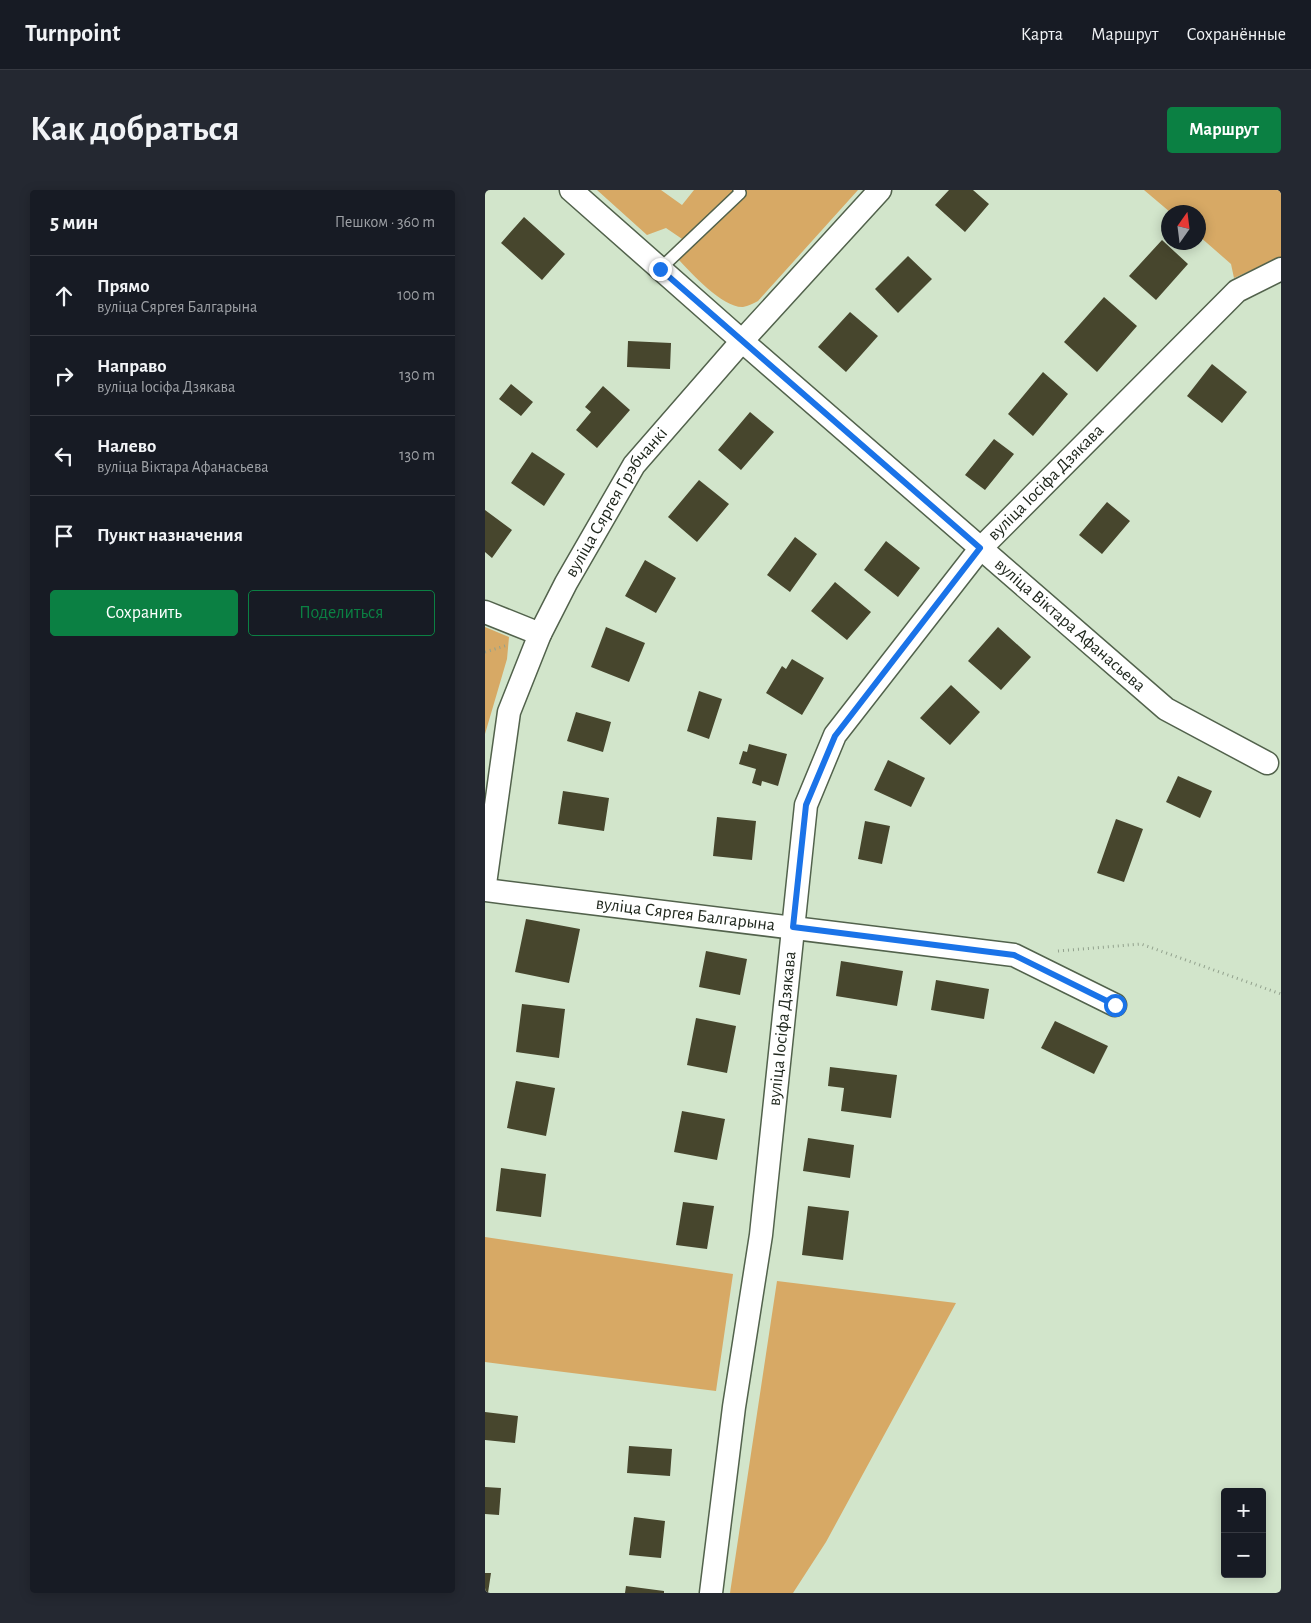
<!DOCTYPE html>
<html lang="ru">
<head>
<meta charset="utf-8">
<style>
  :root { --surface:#171b24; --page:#242831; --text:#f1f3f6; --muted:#9ea1a6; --line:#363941; --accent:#0b8043 }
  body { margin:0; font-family:"Alegreya Sans",sans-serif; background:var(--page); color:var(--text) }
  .controls { position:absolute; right:15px; bottom:15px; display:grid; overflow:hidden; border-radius:5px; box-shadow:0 2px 12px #0003 }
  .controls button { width:45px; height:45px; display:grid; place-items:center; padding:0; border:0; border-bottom:1px solid var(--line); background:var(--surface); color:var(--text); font:25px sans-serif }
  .compass { position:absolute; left:676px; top:15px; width:45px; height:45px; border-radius:50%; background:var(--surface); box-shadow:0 2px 12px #0003; rotate:14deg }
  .stop { position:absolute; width:15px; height:15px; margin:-11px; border:4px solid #1a73e8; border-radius:50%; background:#fff }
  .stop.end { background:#1a73e8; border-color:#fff; box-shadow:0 1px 5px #0008 }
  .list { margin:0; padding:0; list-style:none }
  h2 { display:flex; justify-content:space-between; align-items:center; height:65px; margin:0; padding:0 20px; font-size:21px }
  h2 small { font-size:16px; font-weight:400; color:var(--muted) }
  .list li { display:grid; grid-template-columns:32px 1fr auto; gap:15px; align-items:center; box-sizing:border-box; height:80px; padding:0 20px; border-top:1px solid var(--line) }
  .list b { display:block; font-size:19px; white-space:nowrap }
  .list p { margin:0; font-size:16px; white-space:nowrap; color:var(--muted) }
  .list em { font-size:16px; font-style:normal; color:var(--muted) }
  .actions { display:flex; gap:10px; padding:15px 20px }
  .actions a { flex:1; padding:11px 0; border:1px solid var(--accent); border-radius:5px; text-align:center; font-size:18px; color:var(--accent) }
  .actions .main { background:var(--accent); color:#fff }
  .icon { flex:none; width:28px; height:28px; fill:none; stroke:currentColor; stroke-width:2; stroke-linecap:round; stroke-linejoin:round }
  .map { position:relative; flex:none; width:796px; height:1403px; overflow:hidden; border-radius:5px }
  header { display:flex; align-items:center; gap:30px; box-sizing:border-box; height:70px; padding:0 25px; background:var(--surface); border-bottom:1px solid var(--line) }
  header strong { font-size:24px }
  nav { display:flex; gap:28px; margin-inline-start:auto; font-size:18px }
  .intro { display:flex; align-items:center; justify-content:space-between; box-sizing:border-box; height:120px; padding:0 30px }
  h1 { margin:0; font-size:35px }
  .button { padding:12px 22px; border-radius:5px; background:var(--accent); color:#fff; font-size:18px; font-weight:700 }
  main { display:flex; gap:30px; padding:0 30px }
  aside { flex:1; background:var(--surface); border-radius:5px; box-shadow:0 2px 12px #0003 }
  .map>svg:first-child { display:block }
  .green { fill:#d7a965 }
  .building { fill:#47462d }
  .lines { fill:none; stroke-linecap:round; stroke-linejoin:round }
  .lane-casing { stroke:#52624c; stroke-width:14 }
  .street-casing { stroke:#52624c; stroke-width:25 }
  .path { stroke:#92a18d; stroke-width:3; stroke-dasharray:1 4; stroke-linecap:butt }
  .lane { stroke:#fff; stroke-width:11 }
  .street { stroke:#fff; stroke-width:22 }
  .route { stroke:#1a73e8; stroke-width:6 }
  .labels { text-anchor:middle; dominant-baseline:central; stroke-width:5; stroke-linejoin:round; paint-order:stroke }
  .street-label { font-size:18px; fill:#20281e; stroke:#fff }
</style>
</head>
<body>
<header>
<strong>Turnpoint</strong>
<nav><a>Карта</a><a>Маршрут</a><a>Сохранённые</a></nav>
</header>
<div class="intro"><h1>Как добраться</h1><a class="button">Маршрут</a></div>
<main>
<aside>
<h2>5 мин<small>Пешком · 360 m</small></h2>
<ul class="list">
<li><svg class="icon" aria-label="ahead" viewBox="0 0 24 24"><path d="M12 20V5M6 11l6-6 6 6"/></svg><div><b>Прямо</b><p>вуліца Сяргея Балгарына</p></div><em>100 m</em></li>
<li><svg class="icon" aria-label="right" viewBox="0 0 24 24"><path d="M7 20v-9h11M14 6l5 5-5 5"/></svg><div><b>Направо</b><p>вуліца Іосіфа Дзякава</p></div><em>130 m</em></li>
<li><svg class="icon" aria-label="left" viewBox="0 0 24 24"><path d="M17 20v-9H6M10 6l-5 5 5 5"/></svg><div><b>Налево</b><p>вуліца Віктара Афанасьева</p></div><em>130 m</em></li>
<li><svg class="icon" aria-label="arrive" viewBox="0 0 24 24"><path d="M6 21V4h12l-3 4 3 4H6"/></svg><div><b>Пункт назначения</b></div></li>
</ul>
<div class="actions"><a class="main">Сохранить</a><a>Поделиться</a></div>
</aside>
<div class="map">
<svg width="796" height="1403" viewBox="0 0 796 1403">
  <rect width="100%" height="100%" fill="#d2e5cb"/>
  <path class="green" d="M112 0H176L197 15 209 0H373L273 111C269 113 263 116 258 117 238 118 206 83 193 69L203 53 181 38 162 45Z
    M659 0H796V67L749 88 746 74 714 46V22H685Z
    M0 437 24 447 22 469 0 544Z
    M0 1047 248 1084 231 1201 0 1172Z
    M292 1091 471 1113 341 1352 308 1403H245Z"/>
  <path class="building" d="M464 0H488L504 14 480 42 450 15Z
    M39 27 80 64 57 90 16 53Z
    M677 50 703 74 671 110 644 86Z
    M423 66 447 89 413 123 390 99Z
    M619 107 652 136 612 182 579 152Z
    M365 122 393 146 361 182 333 157Z
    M143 151 186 153 185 179 142 177Z
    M727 174 762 202 737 233 702 206Z
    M558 182 583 204 548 246 523 224Z
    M26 194 48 212 36 226 14 209Z
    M118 196 145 220 112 258 91 240 106 222 100 217Z
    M265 222 289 242 256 280 233 260Z
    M509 249 529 264 500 300 480 285Z
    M47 262 80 284 59 316 26 293Z
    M214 290 244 314 212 352 183 327Z
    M622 312 645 331 617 364 594 345Z
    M0 320 27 340 7 368 0 362Z
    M310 347 332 364 305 402 282 385Z
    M401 351 435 378 413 407 379 380Z
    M160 370 191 388 171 423 140 406Z
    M350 392 386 422 362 450 326 421Z
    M121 437 160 453 144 492 106 477Z
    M513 437 546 467 516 500 483 471Z
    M307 469 339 488 317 525 281 503 297 476 301 479Z
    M466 495 495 522 465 555 435 528Z
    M214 501 237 509 224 549 202 541Z
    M91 522 126 532 118 562 82 551Z
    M264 554 302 564 293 596 277 591 276 596 267 593 271 579 254 574 258 561 262 562Z
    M403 570 440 588 426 617 389 600Z
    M693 586 727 601 715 628 681 612Z
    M78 601 124 608 119 641 73 634Z
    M232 627 271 631 267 670 228 666Z
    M631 629 658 639 639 692 612 683Z
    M380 631 405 636 397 674 373 669Z
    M41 729 95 739 84 793 30 782Z
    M221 761 262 769 255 805 214 797Z
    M356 771 418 781 412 816 351 806Z
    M451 790 504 799 499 829 446 820Z
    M37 814 80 819 74 868 31 862Z
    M211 828 251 836 242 883 202 875Z
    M570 831 623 856 609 884 556 858Z
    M345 877 412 885 406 928 356 921 359 898 343 896Z
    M31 891 70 898 61 946 22 938Z
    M197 921 240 929 232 970 189 962Z
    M323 948 369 955 365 988 318 981Z
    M16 978 61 984 56 1027 11 1021Z
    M198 1012 229 1016 222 1059 191 1055Z
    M323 1016 364 1021 358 1070 317 1065Z
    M0 1222 33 1226 30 1253 0 1250Z
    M144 1256 187 1259 185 1286 142 1283Z
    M0 1297 16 1298 14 1325 0 1324Z
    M149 1327 180 1331 176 1368 144 1365Z
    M0 1383H6L3 1403H0Z
    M141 1396 179 1401V1403H140Z"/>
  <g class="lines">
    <g class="lane-casing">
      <path id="lane" d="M175 79 255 3 254 0"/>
    </g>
    <g class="street-casing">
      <g id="street">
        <path id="s1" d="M86 0 257 151 681 519 782 573"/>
        <path d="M0 422 55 444"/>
        <path id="s2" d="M0 694 24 522 55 444 81 393 149 275 257 151 395 0"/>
        <path id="s3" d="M0 700 529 765 630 815"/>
        <path id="s4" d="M226 1403 249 1217 276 1045 321 615 350 545 495 359 752 101 796 79"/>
      </g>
    </g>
    <path class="path" d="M0 462 23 455
      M573 761 656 754 796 804"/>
    <use href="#lane" class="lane"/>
    <use href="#street" class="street"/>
  </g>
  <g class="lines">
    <path class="route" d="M175 79 495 358 350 546 321 615 308 737 529 765 630 815"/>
  </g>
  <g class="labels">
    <g class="street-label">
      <text stroke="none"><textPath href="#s4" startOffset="1199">вуліца Іосіфа Дзякава</textPath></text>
      <text stroke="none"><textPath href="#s2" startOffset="410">вуліца Сяргея Грэбчанкі</textPath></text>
      <text stroke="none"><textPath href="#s1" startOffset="662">вуліца Віктара Афанасьева</textPath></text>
      <text stroke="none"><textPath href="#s3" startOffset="202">вуліца Сяргея Балгарына</textPath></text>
      <text stroke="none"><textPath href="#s4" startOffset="569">вуліца Іосіфа Дзякава</textPath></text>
    </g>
  </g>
</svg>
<div class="controls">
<button>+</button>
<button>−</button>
</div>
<svg class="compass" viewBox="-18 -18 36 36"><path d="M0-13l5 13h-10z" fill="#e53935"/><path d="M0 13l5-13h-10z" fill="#9ea1a6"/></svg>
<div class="stop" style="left:630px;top:815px"></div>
<div class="stop end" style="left:175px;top:79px"></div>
</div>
</main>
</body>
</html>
